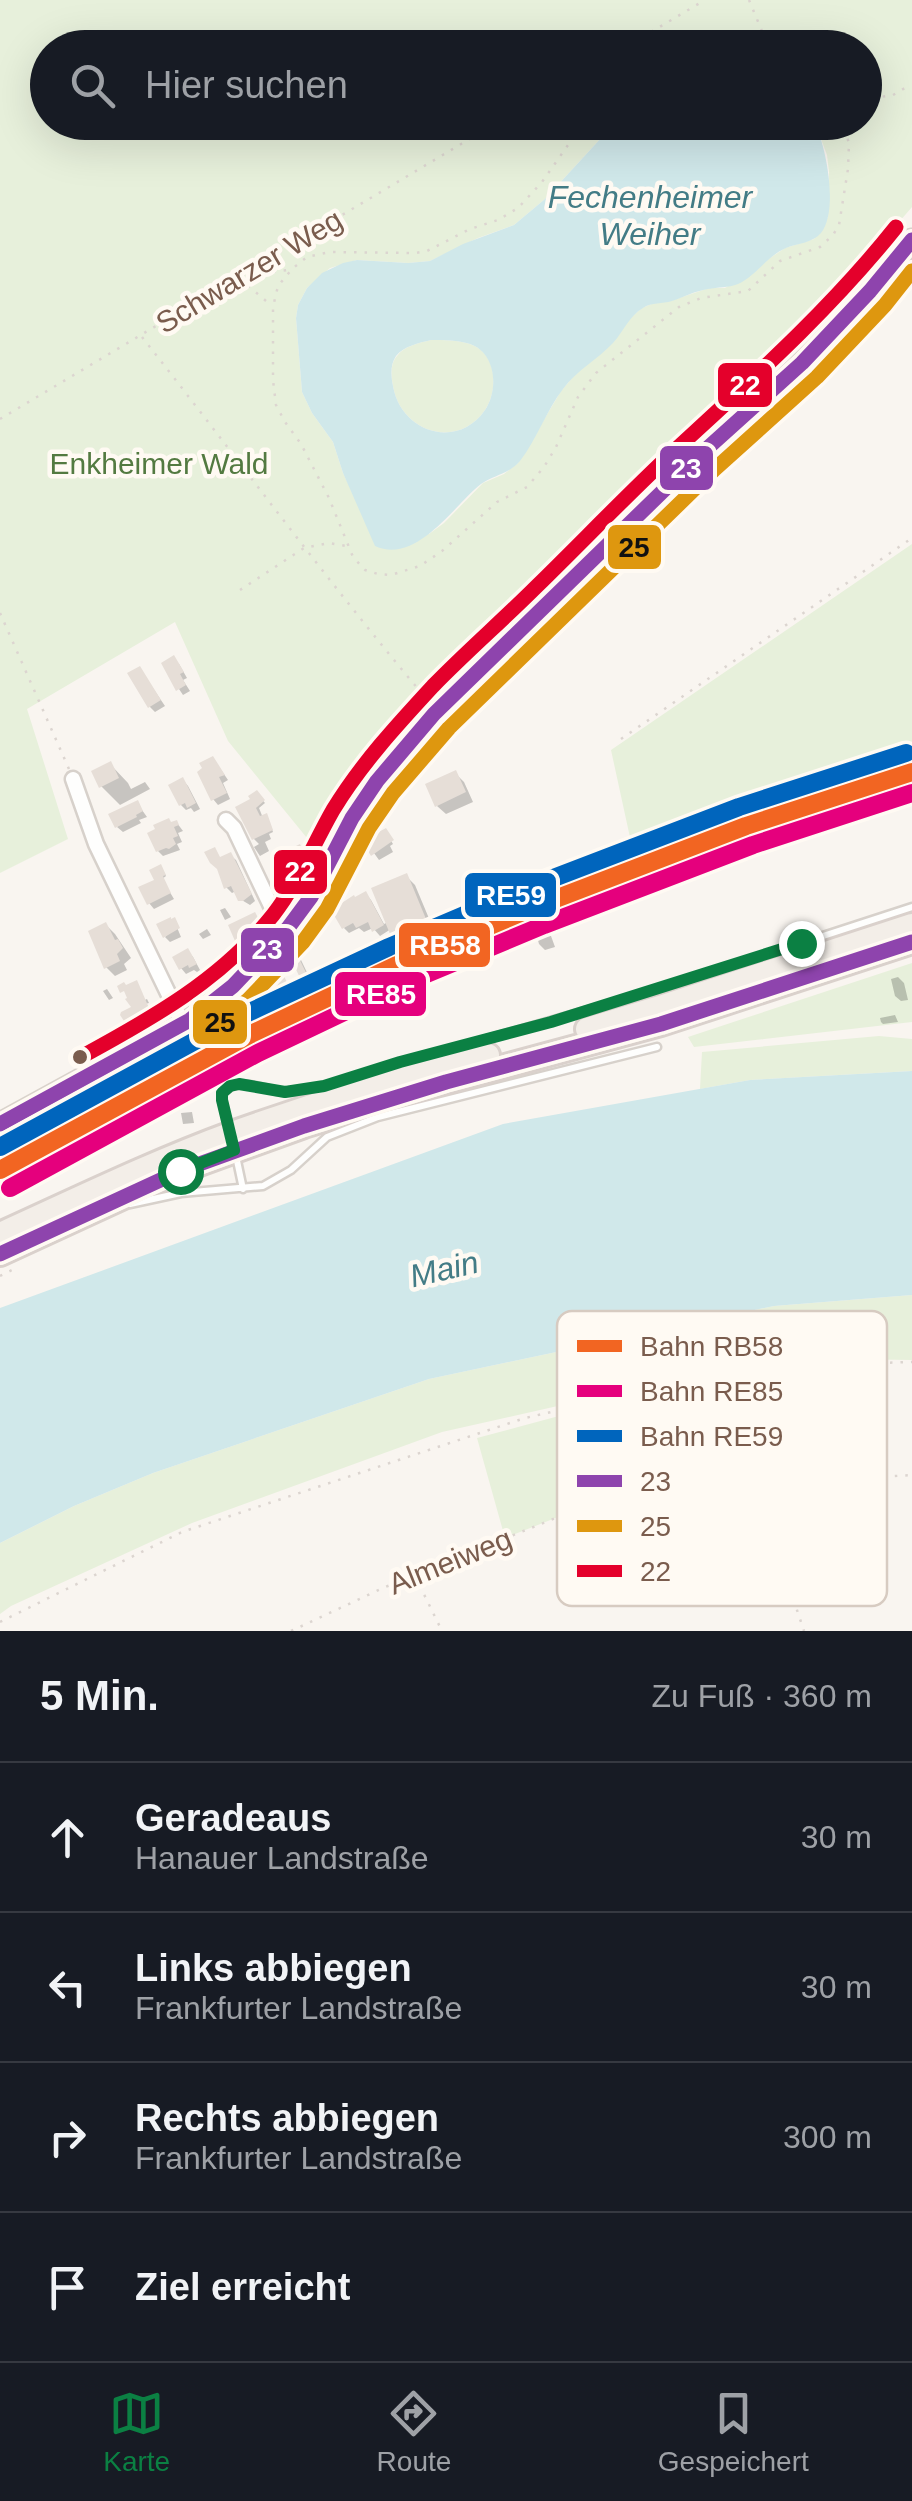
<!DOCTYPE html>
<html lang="de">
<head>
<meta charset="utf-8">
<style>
  :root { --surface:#171b24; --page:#20242c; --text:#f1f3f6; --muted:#9ea1a6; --line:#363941; --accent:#0b8043 }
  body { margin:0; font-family:Helvetica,sans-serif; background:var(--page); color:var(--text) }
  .stop { position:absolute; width:30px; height:30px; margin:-22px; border:8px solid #0b8043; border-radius:50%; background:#fff }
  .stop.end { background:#0b8043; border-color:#fff; box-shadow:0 2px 10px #0008 }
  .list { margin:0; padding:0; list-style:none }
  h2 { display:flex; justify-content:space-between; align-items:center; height:130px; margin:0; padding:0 40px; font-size:42px }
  h2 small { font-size:32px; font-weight:400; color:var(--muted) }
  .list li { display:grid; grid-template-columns:65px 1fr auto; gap:30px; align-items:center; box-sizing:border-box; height:150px; padding:0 40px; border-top:2px solid var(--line) }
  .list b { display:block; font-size:38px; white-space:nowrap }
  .list p { margin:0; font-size:32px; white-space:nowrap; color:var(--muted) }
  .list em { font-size:32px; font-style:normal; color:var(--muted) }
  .icon { flex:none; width:55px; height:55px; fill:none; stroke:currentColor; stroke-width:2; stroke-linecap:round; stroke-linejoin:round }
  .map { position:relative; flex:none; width:912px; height:1631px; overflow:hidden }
  .search { position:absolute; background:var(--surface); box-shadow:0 10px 40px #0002; left:30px; right:30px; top:30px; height:110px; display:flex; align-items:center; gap:25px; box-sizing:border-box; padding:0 35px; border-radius:55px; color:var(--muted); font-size:38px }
  .sheet { height:730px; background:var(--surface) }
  nav { display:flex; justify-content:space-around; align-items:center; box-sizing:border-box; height:140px; border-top:2px solid var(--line); background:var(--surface); font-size:28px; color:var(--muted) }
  nav a { display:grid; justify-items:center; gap:5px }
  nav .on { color:var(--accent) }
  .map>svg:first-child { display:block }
  .green { fill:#e7f0db; fill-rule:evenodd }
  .water { fill:#d0e8ea; fill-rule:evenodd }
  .shadow { fill:#0003 }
  .building { fill:#e6ded7 }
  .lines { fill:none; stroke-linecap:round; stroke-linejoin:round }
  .lane-casing { stroke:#d7d1cb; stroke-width:11 }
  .street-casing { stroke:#d7d1cb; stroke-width:19 }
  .secondary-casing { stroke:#d9d2cb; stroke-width:25 }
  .primary-casing { stroke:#dad1cc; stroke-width:28 }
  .path { stroke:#dcd5d0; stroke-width:2.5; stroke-dasharray:2.5 8; stroke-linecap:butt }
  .lane { stroke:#fefefd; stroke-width:6 }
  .street { stroke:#fefefd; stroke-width:14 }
  .secondary { stroke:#fefefd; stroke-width:20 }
  .primary { stroke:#f3eee8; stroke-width:22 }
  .rail-casing { stroke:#e6e3e7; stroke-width:8 }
  .rail { stroke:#fffaf3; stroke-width:4; stroke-dasharray:11; stroke-linecap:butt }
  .bus-1-casing { stroke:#fffaf3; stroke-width:22 }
  .bus-2-casing { stroke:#fffaf3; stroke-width:22 }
  .bus-3-casing { stroke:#fffaf3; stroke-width:22 }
  .bus-1 { stroke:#8e44ad; stroke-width:15 }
  .bus-2 { stroke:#de970f; stroke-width:15 }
  .bus-3 { stroke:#e4002b; stroke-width:15 }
  .rail-1-casing { stroke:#fffaf3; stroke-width:25 }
  .rail-2-casing { stroke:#fffaf3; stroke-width:25 }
  .rail-3-casing { stroke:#fffaf3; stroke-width:25 }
  .rail-1 { stroke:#f26522; stroke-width:18 }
  .rail-2 { stroke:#e5007d; stroke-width:18 }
  .rail-3 { stroke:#0065bd; stroke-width:18 }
  .route { stroke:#0b8043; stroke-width:12 }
  .bus-dot { fill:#7a5c4d; stroke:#fffaf3; stroke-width:4 }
  .labels { text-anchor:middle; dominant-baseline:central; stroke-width:9; stroke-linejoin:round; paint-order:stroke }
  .street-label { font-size:30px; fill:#7a5c4d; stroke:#fffaf3 }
  .park-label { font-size:30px; fill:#537a41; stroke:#fffaf3 }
  .water-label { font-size:32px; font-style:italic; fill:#437c86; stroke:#fffaf3 }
  .key { fill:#fffaf3; stroke:#d7cbc1; stroke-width:2.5 }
  .key-label { font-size:28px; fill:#7a5c4d }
  .line-badge { stroke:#fffaf3; stroke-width:4 }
  .badge-label { font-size:28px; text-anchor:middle; font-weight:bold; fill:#fff }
  .pale-badge-label { font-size:28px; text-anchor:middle; font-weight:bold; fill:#111 }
</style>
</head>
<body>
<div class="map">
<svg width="912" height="1631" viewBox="0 0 912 1631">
  <rect width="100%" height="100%" fill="#f9f5f0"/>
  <path class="green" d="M0 0H912V207L760 383 597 530 371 765 320 854 228 741 175 622 27 709 68 839 0 873ZM48 48H864V122L815 123 827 155 829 172 828 217 814 239 785 248 725 288H709L667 302H656L642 308 630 318 612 343 579 370 561 391 518 463 504 474 483 483 444 523 429 534 362 512 343 473 333 442 312 413 302 392 296 318 298 305 307 288 330 268 357 260 408 263 430 261 478 238 514 225 545 199 602 137C633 120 669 132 701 123L48 122Z
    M431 340C444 340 458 340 470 344 497 353 499 389 485 410 458 450 401 433 393 386 391 376 390 364 397 356 404 346 419 343 431 340Z
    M912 544V758L635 849 631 842 611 750Z
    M912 963V1022L694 1047 688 1037Z
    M879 1036 912 1039V1071L750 1080 700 1089 702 1052Z
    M912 1295V1360L844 1359 655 1384 442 1432 192 1523 11 1606 0 1614V1543L74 1506 153 1473 429 1379 774 1306Z
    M733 1383 756 1488 643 1501 558 1517 505 1538 477 1438 570 1413Z"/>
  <path class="water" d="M701 123H815C826 147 839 210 821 233 813 243 798 243 786 248 767 256 756 276 738 284 728 288 718 287 708 289 695 291 684 297 672 301 662 304 652 302 643 308 629 316 624 331 613 343 597 360 577 370 563 389 546 411 537 439 520 461 509 474 494 475 481 484 454 505 417 565 375 546L343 473 333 442 312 413 302 392 296 318 298 305 307 288 322 273 343 263 357 260 408 263 430 261 463 244 514 225 545 199 602 137C636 119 666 133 701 123ZM431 340C443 340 458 340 470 344 496 353 499 389 485 410 458 450 401 433 393 386 391 376 390 365 396 356 404 346 419 343 431 340Z
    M912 1071V1295L774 1306 429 1379 153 1473 74 1506 0 1543V1308L503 1124 750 1080Z"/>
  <path class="shadow" d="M179 664 187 678 183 680 190 691 183 695 167 671Z
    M140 669 165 706 155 712 150 707Z
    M110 764 128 783 131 789 145 782 150 789 120 805 101 786Z
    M217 764 228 780 223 783 230 799 218 805 213 799 206 770Z
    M455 773 464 782 473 802 446 814 437 806Z
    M183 780 188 786 200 809 194 812 191 808 186 810 181 805Z
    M256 793 265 803 259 808 263 818H268L273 832 269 834 271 839 265 842 269 851 260 856 254 847 259 844 254 839Z
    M137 803 147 817 139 820 141 823 123 832 117 827Z
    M177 823 183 831 178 833 182 842 177 844 180 850 163 856 158 851 172 825Z
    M385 831 393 844 390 846 393 852 379 860 366 842Z
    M300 847 306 854 312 850 318 858 311 865 295 873 290 867Z
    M230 855 236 860 255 901 250 905 240 899 236 891 232 893 226 887 220 860Z
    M162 869 166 876 162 879 174 899 154 909 149 903Z
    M406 876 415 885 433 928 401 941 391 929 380 936 373 928 364 932 359 928 349 933 344 928 366 894 371 900 384 924 388 922Z
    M502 877 511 886 518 902 483 917 475 908Z
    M225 908 231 917 225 920 220 910Z
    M255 915 267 933 263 932 244 941 246 944 243 945 237 940Z
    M106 925 115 934 131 958 124 964 127 970 115 976 106 967Z
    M176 925 181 937 170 942 165 937Z
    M207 929 211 935 203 939 199 934Z
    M546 930 551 936 555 947 545 950 539 944 536 933Z
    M188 951 193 957 200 970 197 972 194 970 186 974 181 968Z
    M296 955 301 960 314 987 311 988 305 983Z
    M898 977 904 983 908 1000 901 1001 895 996 891 979Z
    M107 989 113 998 109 1000 103 991Z
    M147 999 149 1003 145 1004 155 1021 136 1031 130 1025 135 1008 132 1006Z
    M895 1015 898 1022 883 1024 881 1022 880 1018Z
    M60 1110 64 1116 49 1124 45 1117Z
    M192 1112 194 1123 183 1124 181 1113Z"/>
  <path class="building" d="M174 655 184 672 180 674 186 685 176 691 161 663Z
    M140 666 161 700 148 708 127 673Z
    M213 756 225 775 219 777 227 793 211 801 197 772 202 768 199 763Z
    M111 761 119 778 99 788 91 771Z
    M456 770 466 792 435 807 425 784Z
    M183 777 196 803 187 808 185 803 179 806 168 785Z
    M257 790 265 800 256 808 260 816 267 813 273 830 252 840 235 807 250 799 248 796Z
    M138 800 143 811 136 815 137 817 115 828 108 814Z
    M169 818 171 822 177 820 179 825 174 827 178 836 173 838 176 844 169 849 166 848 156 852 147 833 155 829 153 825Z
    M386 828 394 840 371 856 362 841Z
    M300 844 303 851 312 847 318 855 310 862 308 859 288 869 280 854Z
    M215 847 220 857 231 852 252 894 243 901H238L231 886 224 889 217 869 210 863 204 852Z
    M161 864 166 875 163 876 171 893 147 905 138 887 154 880 149 870Z
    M407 873 426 919 390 934 371 888Z
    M502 874 511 892 472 910 464 891Z
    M366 891 384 925 372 932 368 922 356 928 353 923 342 929 331 910 354 895 355 897Z
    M255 912 263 927 257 930 256 927 241 935 242 938 235 941 228 925Z
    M171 917V919L175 917 180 928 163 938 156 924Z
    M106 922 115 940 118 939 123 948 117 954 120 961 104 969 88 931Z
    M188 948 197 964 189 968 188 965 179 970 172 957Z
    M296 952 310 981 303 984 289 955Z
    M282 971 288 985 285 986 287 992 281 995 278 989 274 991 268 978Z
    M137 980 152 1015 128 1027 120 1015 121 1012 131 1007 125 999 127 998 124 991 120 993 117 986 124 982 126 985Z"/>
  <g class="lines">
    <g class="lane-casing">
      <path id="lane" d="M229 1130 222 1100V1093C239 1075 262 1090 284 1092 297 1093 311 1089 324 1086L651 992 912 907
        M236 1156 243 1189
        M130 1204 181 1193 263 1186 291 1170 327 1137 378 1117 657 1047"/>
    </g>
    <g class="street-casing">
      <path id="street" d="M73 779 96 844 183 1024
        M226 820 234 828 272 908 288 928"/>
    </g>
    <g class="secondary-casing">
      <path id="secondary" d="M0 1124 190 1020 233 986 288 928 311 897 352 818 377 781 434 714 701 454 802 363 870 291 912 240"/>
    </g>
    <g class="primary-casing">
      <path id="primary" d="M587 1029 663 1006 912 925
        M0 1234C77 1199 153 1162 232 1133 316 1103 402 1077 488 1055
        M0 1254 180 1171 304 1126 446 1082 661 1024 912 942"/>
    </g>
    <path class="path" d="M749 0 769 48
      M624 48 705 0
      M864 105 874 98 893 95 910 85
      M589 122 573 138 542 182 518 208 498 220 470 229 427 251 415 253 330 252 307 257 292 269 278 286 273 307V380L276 405 285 422 301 444 329 498 353 557 365 570 378 574 391 575 420 566 442 551 497 502 527 487 544 467 556 447 578 397 596 373 679 307 701 298 748 291 780 261 820 247 833 235 839 225 848 169 849 143 842 122
      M242 276 288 270
      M240 279 272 306
      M142 337C236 456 326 580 424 696
      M0 419 498 122
      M240 590 304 548 329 543 346 546
      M0 613 69 769
      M421 702 570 546 690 433 797 342
      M621 739 912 538
      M327 828V812L360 773
      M0 1276 12 1270
      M757 1490 804 1631
      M415 1576 442 1631
      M0 1622 182 1532 525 1418 649 1390 815 1365 912 1362
      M291 1631 383 1588 558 1517 643 1501 845 1479 912 1475"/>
    <use href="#lane" class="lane"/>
    <use href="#street" class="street"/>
    <use href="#secondary" class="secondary"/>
    <use href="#primary" class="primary"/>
    <g class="rail-casing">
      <path id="rail" d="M12 1163 123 1091"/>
    </g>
    <use href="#rail" class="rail"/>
    <g class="bus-1-casing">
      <path id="bus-1" d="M0 1124 190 1020 233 986 288 928 311 897 352 818 377 781 434 714 701 454 802 363 870 291 912 240
        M0 1254 180 1171 304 1126 446 1082 661 1024 912 942"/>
    </g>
    <g class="bus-2-casing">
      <path id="bus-2" d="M10 1142 200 1038 248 1000 303 942 327 909 369 828 393 793 449 728 715 469 817 377 885 305 912 271"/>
    </g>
    <g class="bus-3-casing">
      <path id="bus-3" d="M79 1058C151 1019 221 980 273 915 298 883 313 845 333 810 361 764 397 725 433 686 466 652 503 620 537 586 582 542 626 496 672 453 750 381 829 311 896 227"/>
    </g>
    <use href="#bus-1" class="bus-1"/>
    <use href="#bus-2" class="bus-2"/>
    <use href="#bus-3" class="bus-3"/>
    <g class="rail-1-casing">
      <path id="rail-1" d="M0 1170 249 1035 397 965 537 906 746 826 912 772"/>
    </g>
    <g class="rail-2-casing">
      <path id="rail-2" d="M10 1188 258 1053 405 983 544 925 753 845 912 793"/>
    </g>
    <g class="rail-3-casing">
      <path id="rail-3" d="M0 1147 239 1017 389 947 530 887 739 807 906 753"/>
    </g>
    <use href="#rail-1" class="rail-1"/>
    <use href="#rail-2" class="rail-2"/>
    <use href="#rail-3" class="rail-3"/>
  </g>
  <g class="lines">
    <path class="route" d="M180 1171 234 1150 222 1100V1093L230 1086 239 1084 285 1092 324 1086 400 1062 551 1022 801 943"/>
  </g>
  <circle class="bus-dot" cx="80" cy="1057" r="9"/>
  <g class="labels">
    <g class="street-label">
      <text transform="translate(249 271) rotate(-31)">Schwarzer Weg</text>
      <text transform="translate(450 1561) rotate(-22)">Almeiweg</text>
    </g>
    <g class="park-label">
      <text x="159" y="463">Enkheimer Wald</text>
    </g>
    <g class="water-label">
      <text x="650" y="197">Fechenheimer<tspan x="650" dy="37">Weiher</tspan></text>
      <text transform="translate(444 1269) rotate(-13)">Main</text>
    </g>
  </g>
  <rect x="557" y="1311" width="330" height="295" rx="15" class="key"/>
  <rect x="577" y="1340" width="45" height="12" fill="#f26522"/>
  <rect x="577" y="1385" width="45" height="12" fill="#e5007d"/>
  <rect x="577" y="1430" width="45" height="12" fill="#0065bd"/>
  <rect x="577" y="1475" width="45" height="12" fill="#8e44ad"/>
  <rect x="577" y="1520" width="45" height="12" fill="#de970f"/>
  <rect x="577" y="1565" width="45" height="12" fill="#e4002b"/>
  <g class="key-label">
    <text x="640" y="1356">Bahn RB58</text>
    <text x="640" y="1401">Bahn RE85</text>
    <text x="640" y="1446">Bahn RE59</text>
    <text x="640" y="1491">23</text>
    <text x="640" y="1536">25</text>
    <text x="640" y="1581">22</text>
  </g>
  <g class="line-badge">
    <rect x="716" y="361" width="58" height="48" rx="10" fill="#e4002b"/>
    <rect x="658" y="444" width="57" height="48" rx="10" fill="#8e44ad"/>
    <rect x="606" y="523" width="57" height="48" rx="10" fill="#de970f"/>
    <rect x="272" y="848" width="57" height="48" rx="10" fill="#e4002b"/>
    <rect x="463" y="871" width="95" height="48" rx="10" fill="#0065bd"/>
    <rect x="397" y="921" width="95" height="48" rx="10" fill="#f26522"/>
    <rect x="239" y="926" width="57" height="48" rx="10" fill="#8e44ad"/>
    <rect x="333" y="970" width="95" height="48" rx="10" fill="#e5007d"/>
    <rect x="191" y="998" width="58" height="48" rx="10" fill="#de970f"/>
  </g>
  <g class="badge-label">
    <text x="745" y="395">22</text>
    <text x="686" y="478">23</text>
    <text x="300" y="881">22</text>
    <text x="511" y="905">RE59</text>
    <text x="445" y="955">RB58</text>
    <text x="267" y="959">23</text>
    <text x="381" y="1004">RE85</text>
  </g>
  <g class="pale-badge-label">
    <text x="634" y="557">25</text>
    <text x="220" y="1032">25</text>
  </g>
</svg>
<div class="stop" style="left:180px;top:1171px"></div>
<div class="stop end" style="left:801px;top:943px"></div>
<div class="search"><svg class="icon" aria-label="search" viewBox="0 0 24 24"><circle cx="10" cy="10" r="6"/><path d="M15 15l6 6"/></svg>Hier suchen</div>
</div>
<section class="sheet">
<h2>5 Min.<small>Zu Fuß · 360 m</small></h2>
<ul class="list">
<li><svg class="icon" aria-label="ahead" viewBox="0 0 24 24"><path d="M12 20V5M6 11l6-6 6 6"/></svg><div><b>Geradeaus</b><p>Hanauer Landstraße</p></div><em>30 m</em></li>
<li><svg class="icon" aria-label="left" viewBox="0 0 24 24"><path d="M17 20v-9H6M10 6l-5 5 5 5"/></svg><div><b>Links abbiegen</b><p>Frankfurter Landstraße</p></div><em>30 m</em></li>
<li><svg class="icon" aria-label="right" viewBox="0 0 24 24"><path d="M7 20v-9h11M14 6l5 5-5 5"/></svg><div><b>Rechts abbiegen</b><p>Frankfurter Landstraße</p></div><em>300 m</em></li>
<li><svg class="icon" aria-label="arrive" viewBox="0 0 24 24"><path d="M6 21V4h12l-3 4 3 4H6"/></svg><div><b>Ziel erreicht</b></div></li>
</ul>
</section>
<nav>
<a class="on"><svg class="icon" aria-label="map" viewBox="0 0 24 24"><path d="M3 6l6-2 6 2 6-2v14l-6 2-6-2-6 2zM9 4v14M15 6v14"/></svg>Karte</a>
<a><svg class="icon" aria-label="directions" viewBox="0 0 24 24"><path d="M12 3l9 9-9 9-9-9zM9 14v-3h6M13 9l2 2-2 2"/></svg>Route</a>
<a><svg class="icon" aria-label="saved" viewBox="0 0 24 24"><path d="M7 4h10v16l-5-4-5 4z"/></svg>Gespeichert</a>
</nav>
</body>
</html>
